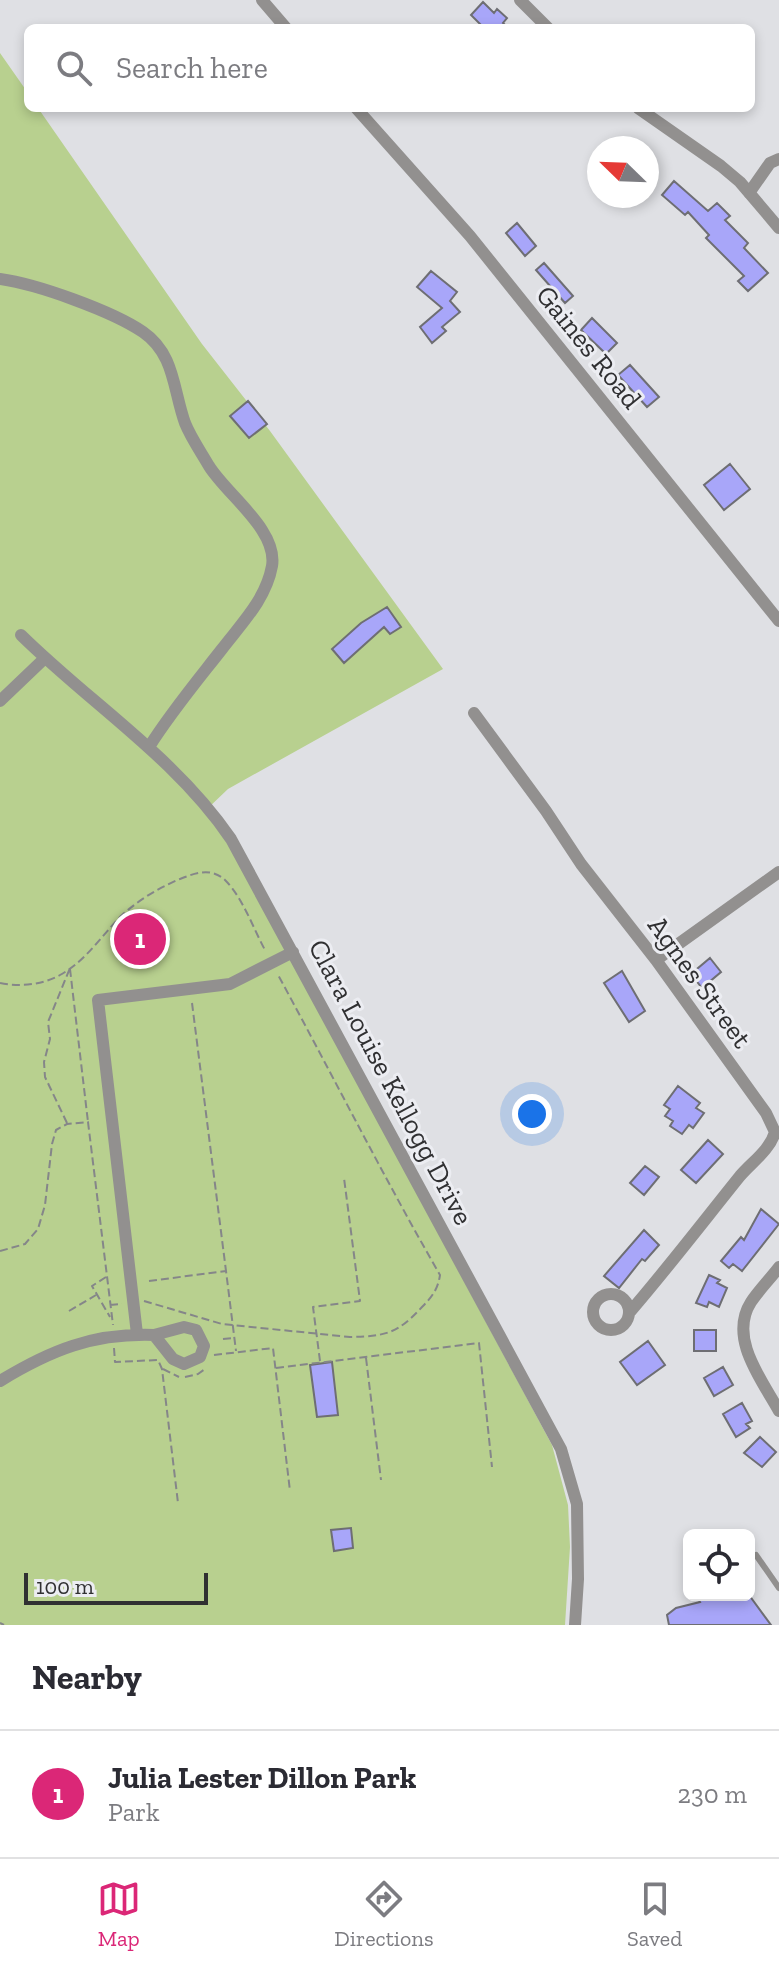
<!DOCTYPE html>
<html lang="en">
<head>
<meta charset="utf-8">
<style>
  :root { --surface:#fff; --page:#f2f2f3; --text:#2b2b33; --muted:#7c7c81; --line:#e1e1e2; --accent:#db2777 }
  body { margin:0; font-family:"Zilla Slab",serif; background:var(--page); color:var(--text) }
  .controls { position:absolute; right:24px; bottom:24px; display:grid; overflow:hidden; border-radius:12px; box-shadow:0 4px 12px #0003 }
  .controls button { width:72px; height:72px; display:grid; place-items:center; padding:0; border:0; border-bottom:2px solid var(--line); background:var(--surface); color:var(--text); font:40px sans-serif }
  .compass { position:absolute; left:587px; top:136px; width:72px; height:72px; border-radius:50%; background:var(--surface); box-shadow:0 4px 12px #0003; rotate:293deg }
  .scale { position:absolute; left:24px; bottom:20px; width:184px; box-sizing:border-box; padding-left:8px; border:4px solid #303032; border-top:0; font-size:22px; line-height:28px; white-space:nowrap; color:#303032; -webkit-text-stroke:6px #ecedf2; paint-order:stroke }
  .you { position:absolute; left:532px; top:1114px; width:28px; height:28px; margin:-20px; border:6px solid #fff; border-radius:50%; background:#1a73e8; box-shadow:0 0 0 12px #1a73e833 }
  .badge { display:grid; place-items:center; width:52px; height:52px; border-radius:50%; background:var(--accent); color:#fff; font-size:26px; font-weight:700 }
  .pin { position:absolute; translate:-50% -50%; border:4px solid #fff; box-shadow:0 2px 8px #0006 }
  .list { margin:0; padding:0; list-style:none }
  h2 { display:flex; justify-content:space-between; align-items:center; height:104px; margin:0; padding:0 32px; font-size:34px }
  h2 small { font-size:26px; font-weight:400; color:var(--muted) }
  .list li { display:grid; grid-template-columns:52px 1fr auto; gap:24px; align-items:center; box-sizing:border-box; height:128px; padding:0 32px; border-top:2px solid var(--line) }
  .list b { display:block; font-size:30px; white-space:nowrap }
  .list p { margin:0; font-size:26px; white-space:nowrap; color:var(--muted) }
  .list em { font-size:26px; font-style:normal; color:var(--muted) }
  .icon { flex:none; width:44px; height:44px; fill:none; stroke:currentColor; stroke-width:2; stroke-linecap:round; stroke-linejoin:round }
  .map { position:relative; flex:none; width:779px; height:1625px; overflow:hidden }
  .search { position:absolute; background:var(--surface); box-shadow:0 4px 12px #0003; left:24px; right:24px; top:24px; height:88px; display:flex; align-items:center; gap:20px; box-sizing:border-box; padding:0 28px; border-radius:12px; color:var(--muted); font-size:30px }
  .sheet { height:232px; background:var(--surface) }
  nav { display:flex; justify-content:space-around; align-items:center; box-sizing:border-box; height:112px; border-top:2px solid var(--line); background:var(--surface); font-size:22px; color:var(--muted) }
  nav a { display:grid; justify-items:center; gap:4px }
  nav .on { color:var(--accent) }
  .map>svg:first-child { display:block }
  .green { fill:#b8d08f }
  .building { fill:#a8a6f9; stroke:#6e6e73; stroke-width:2 }
  .lines { fill:none; stroke-linecap:round; stroke-linejoin:round }
  .path { stroke:#858689; stroke-width:2; stroke-dasharray:8 4; stroke-linecap:butt }
  .service { stroke:#92908f; stroke-width:6 }
  .minor { stroke:#92908f; stroke-width:12 }
  .labels { text-anchor:middle; dominant-baseline:central; stroke-width:6; stroke-linejoin:round; paint-order:stroke }
  .street-label { font-size:28px; fill:#303032; stroke:#ecedf2 }
</style>
</head>
<body>
<div class="map">
<svg width="779" height="1625" viewBox="0 0 779 1625">
  <rect width="100%" height="100%" fill="#dfe0e4"/>
  <path class="green" d="M0 53 28 93V108H38L202 344 270 431 443 669 228 789 206 810 230 845 552 1445 568 1505 570 1547 565 1625H0Z"/>
  <path class="building" d="M483 2 494 13 497 9 507 18 503 23 508 28H484L471 15Z
    M674 181 708 211 717 203 730 216 725 220 748 243 744 248 768 273 748 291 738 281 744 276 706 238 709 235 688 212 685 215 662 195Z
    M517 223 536 246 525 256 506 233Z
    M544 263 573 296 565 303 536 270Z
    M431 271 457 292 450 301 460 312 442 327 446 331 432 343 420 327 442 308 417 287Z
    M592 318 617 343 606 354 581 330Z
    M630 365 659 397 647 407 618 375Z
    M248 401 267 424 249 438 230 416Z
    M730 464 750 489 724 510 704 485Z
    M387 607 401 627 390 634 384 627 344 663 332 649 361 623Z
    M710 958 721 972 702 988 691 974Z
    M622 971 645 1011 629 1022 604 983Z
    M678 1086 700 1103 696 1108 704 1113 693 1128 689 1125 682 1134 670 1126 673 1121 665 1116 670 1109 664 1105Z
    M708 1140 723 1154 696 1183 681 1170Z
    M645 1166 659 1177 644 1195 630 1183Z
    M761 1209 779 1224 742 1271 733 1264 729 1268 721 1261 741 1237 744 1240Z
    M644 1230 659 1245 645 1261 642 1259 619 1288 604 1276Z
    M709 1275 720 1280 717 1283 727 1288 719 1307 709 1302 707 1307 696 1303Z
    M694 1330H716V1351H694Z
    M648 1341 665 1365 637 1385 620 1362Z
    M332 1362 338 1415 317 1417 310 1365Z
    M723 1367 733 1385 714 1396 704 1378Z
    M742 1403 752 1421 746 1424 750 1428 736 1437 723 1414Z
    M760 1437 776 1452 762 1467 744 1453Z
    M351 1528 353 1548 334 1551 331 1530Z
    M696 1595H749L771 1625H669L667 1615 676 1608 700 1602Z"/>
  <g class="lines">
    <path class="path" d="M70 969 88 1122
      M0 983C20 987 42 985 60 975 87 960 101 936 122 915 139 900 158 888 180 879 195 873 211 867 225 880 243 898 253 928 265 950
      M192 1003 226 1271
      M67 1123 45 1077 44 1062 50 1039 48 1022 70 968
      M0 1251 25 1244 38 1229 45 1205 52 1144 56 1130 67 1124 88 1122 113 1325
      M106 1277 92 1286 110 1317
      M149 1281 226 1271 236 1351
      M144 1301 222 1324 350 1337C386 1336 397 1334 422 1307 432 1297 438 1289 440 1275 383 1176 332 1074 277 973
      M110 1305 122 1304
      M69 1311 96 1295
      M223 1339 233 1338
      M114 1348 115 1362 158 1360 162 1369 178 1503
      M214 1355 273 1348 290 1491
      M366 1358 381 1480
      M320 1361 313 1307 360 1301 344 1178
      M276 1368 479 1343 492 1467
      M163 1369 179 1377
      M185 1377 198 1374 205 1369
      M0 1623 4 1625"/>
    <path class="service" d="M756 1555 779 1588"/>
    <path class="minor" d="M262 0 286 28
      M520 0 548 28
      M356 108 470 236 779 621
      M638 108 721 166 740 182 779 228
      M749 193 770 163 779 159
      M0 279C37 284 112 311 143 332 175 354 173 390 185 423 191 438 201 452 209 466 227 495 278 530 272 566 266 599 242 623 222 649 197 681 171 712 149 747
      M21 635C91 704 175 757 231 839L561 1449 577 1504 578 1579 575 1625
      M0 701 45 658
      M474 713 546 811 581 864 656 960 766 1113 775 1132C770 1150 752 1162 740 1176 703 1222 667 1269 629 1313
      M656 960 779 872
      M779 1267C770 1279 759 1290 751 1302 728 1338 762 1380 779 1411
      M593 1312a18 18 0 1 1 36 0a18 18 0 1 1-36 0Z
      M184 1327 196 1330 204 1346 200 1357 184 1364 173 1359 154 1335Z
      M137 1334 98 1000 230 984 293 952
      M0 1381C51 1350 93 1333 154 1335"/>
  </g>
  <g class="labels">
    <g class="street-label">
      <text transform="translate(589 347) rotate(51)">Gaines Road</text>
      <text transform="translate(700 982) rotate(54)">Agnes Street</text>
      <text transform="translate(391 1082) rotate(62)">Clara Louise Kellogg Drive</text>
    </g>
  </g>
</svg>
<div class="controls">
<button><svg class="icon" aria-label="locate" viewBox="0 0 24 24"><circle cx="12" cy="12" r="6"/><path d="M12 2v4M12 18v4M2 12h4M18 12h4"/></svg></button>
</div>
<svg class="compass" viewBox="-18 -18 36 36"><path d="M0-13l5 13h-10z" fill="#e53935"/><path d="M0 13l5-13h-10z" fill="#7c7c81"/></svg>
<div class="scale">100 m</div>
<div class="you"></div>
<div class="pin badge" style="left:140px;top:939px">1</div>
<div class="search"><svg class="icon" aria-label="search" viewBox="0 0 24 24"><circle cx="10" cy="10" r="6"/><path d="M15 15l6 6"/></svg>Search here</div>
</div>
<section class="sheet">
<h2>Nearby<small></small></h2>
<ul class="list">
<li><span class="badge">1</span><div><b>Julia Lester Dillon Park</b><p>Park</p></div><em>230 m</em></li>
</ul>
</section>
<nav>
<a class="on"><svg class="icon" aria-label="map" viewBox="0 0 24 24"><path d="M3 6l6-2 6 2 6-2v14l-6 2-6-2-6 2zM9 4v14M15 6v14"/></svg>Map</a>
<a><svg class="icon" aria-label="directions" viewBox="0 0 24 24"><path d="M12 3l9 9-9 9-9-9zM9 14v-3h6M13 9l2 2-2 2"/></svg>Directions</a>
<a><svg class="icon" aria-label="saved" viewBox="0 0 24 24"><path d="M7 4h10v16l-5-4-5 4z"/></svg>Saved</a>
</nav>
</body>
</html>
